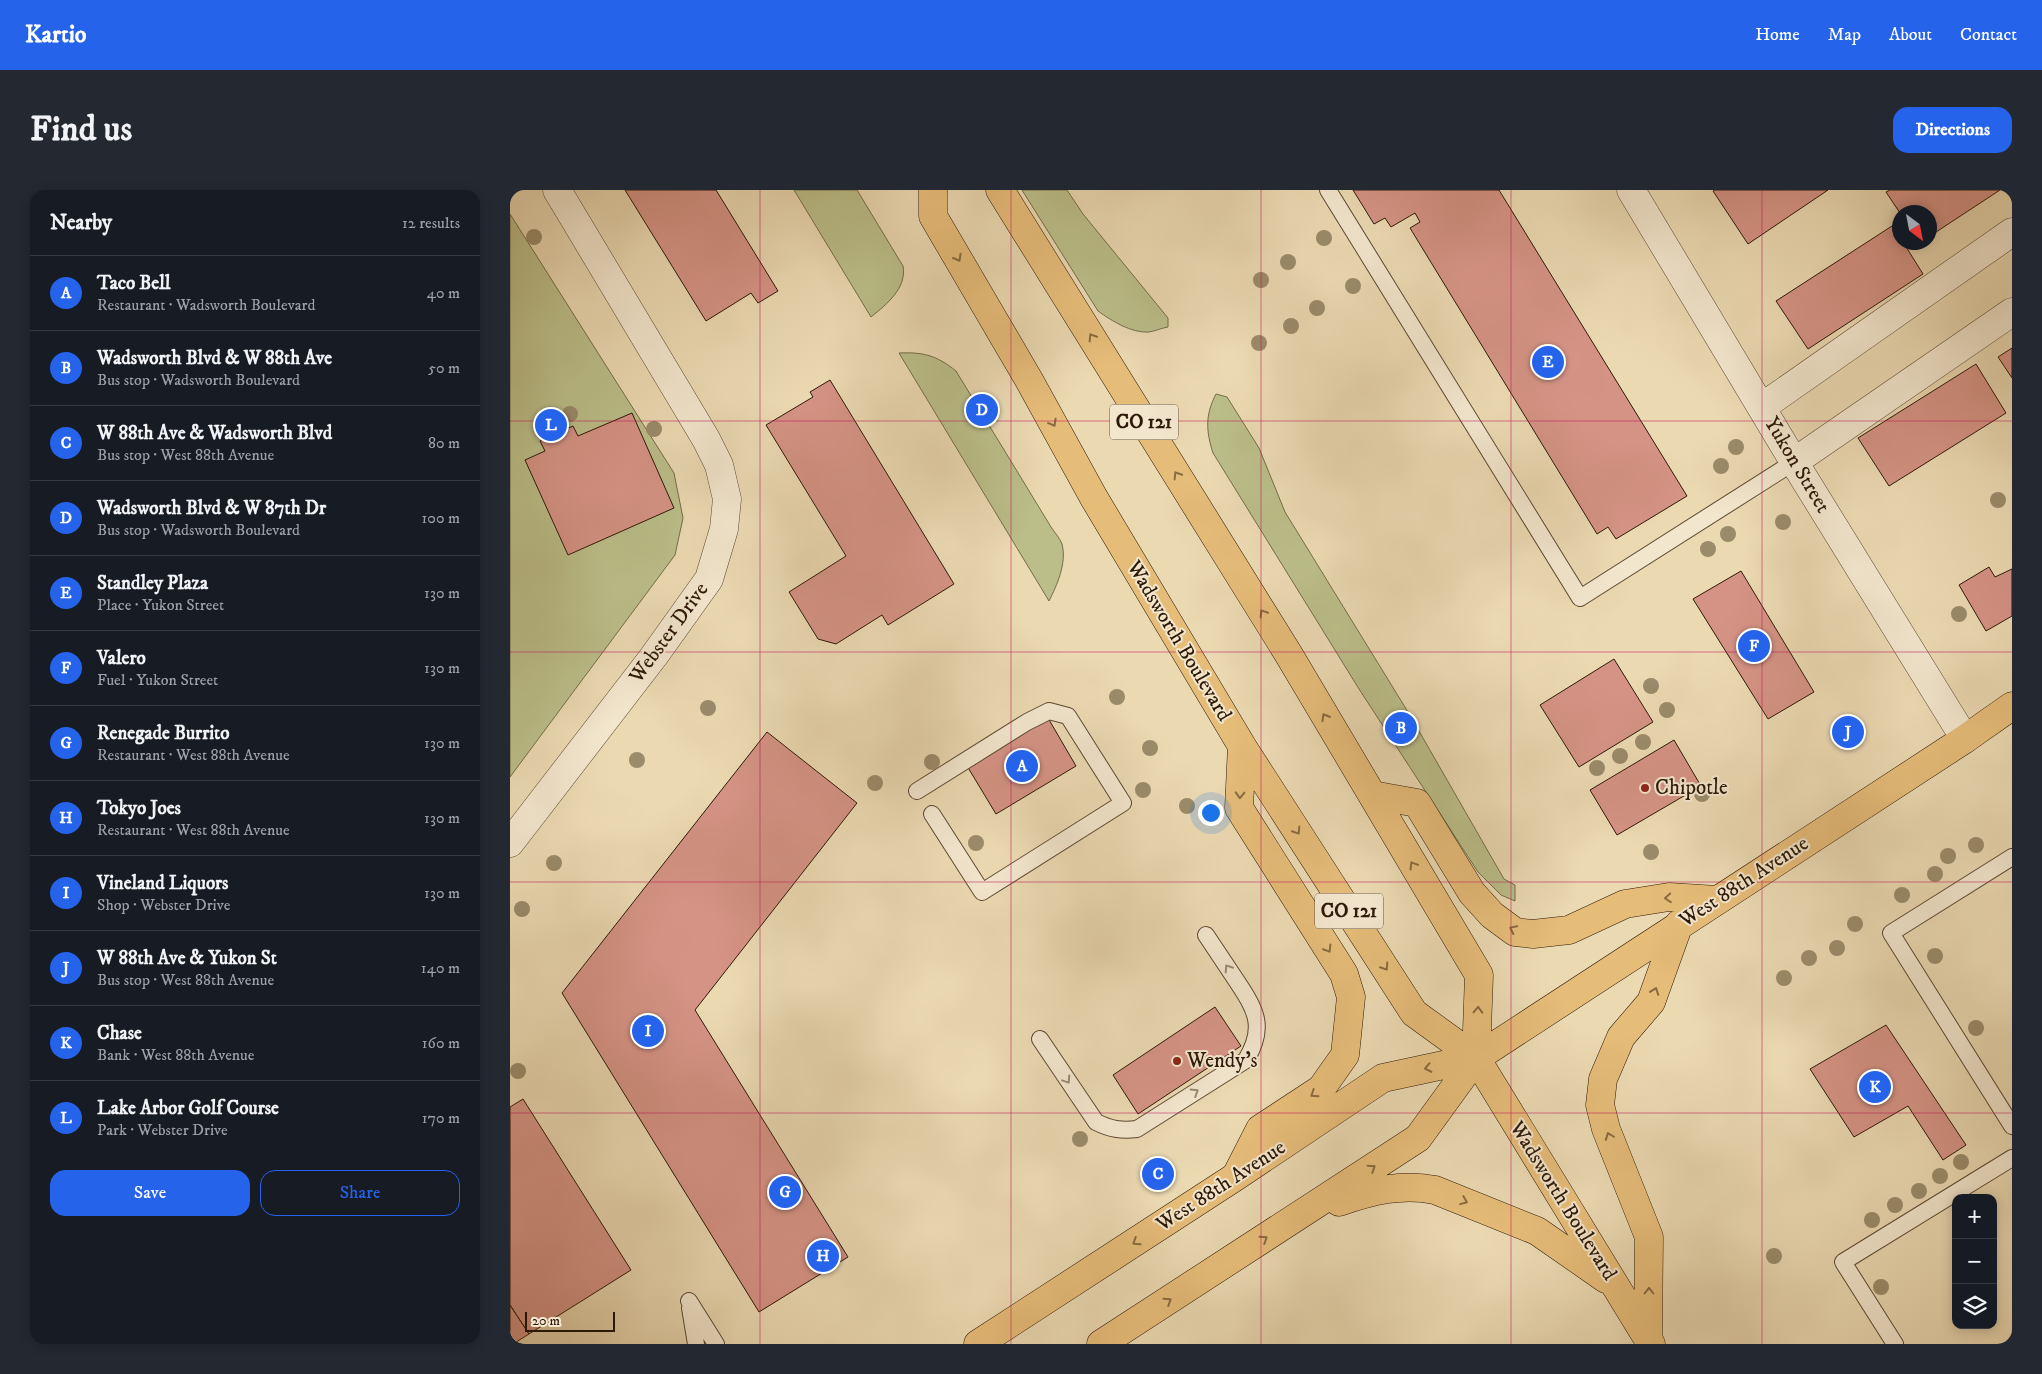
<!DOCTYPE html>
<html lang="en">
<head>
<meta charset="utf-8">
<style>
  :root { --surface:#171b24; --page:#242831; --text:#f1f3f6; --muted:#9ea1a6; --line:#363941; --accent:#2563eb }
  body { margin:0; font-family:"IM FELL DW Pica",serif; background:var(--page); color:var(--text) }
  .controls { position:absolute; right:15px; bottom:15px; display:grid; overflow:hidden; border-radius:10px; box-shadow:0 2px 12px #0003 }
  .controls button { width:45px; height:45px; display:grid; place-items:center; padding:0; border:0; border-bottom:1px solid var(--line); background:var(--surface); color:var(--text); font:25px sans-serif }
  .compass { position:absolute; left:1382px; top:15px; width:45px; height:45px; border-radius:50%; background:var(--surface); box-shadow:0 2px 12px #0003; rotate:148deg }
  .scale { position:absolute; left:15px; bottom:12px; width:90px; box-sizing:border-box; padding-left:5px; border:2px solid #2d1908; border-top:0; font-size:14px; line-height:18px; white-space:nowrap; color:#2d1908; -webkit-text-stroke:4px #f2e6cd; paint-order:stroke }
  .you { position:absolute; left:700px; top:622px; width:18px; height:18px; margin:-12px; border:4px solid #fff; border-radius:50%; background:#1a73e8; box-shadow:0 0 0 8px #1a73e833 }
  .badge { display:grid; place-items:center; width:32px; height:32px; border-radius:50%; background:var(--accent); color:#fff; font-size:16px; font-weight:700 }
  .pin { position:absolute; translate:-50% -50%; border:2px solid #fff; box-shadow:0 1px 5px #0006 }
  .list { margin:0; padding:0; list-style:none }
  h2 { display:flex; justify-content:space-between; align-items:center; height:65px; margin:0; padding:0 20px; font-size:21px }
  h2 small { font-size:16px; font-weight:400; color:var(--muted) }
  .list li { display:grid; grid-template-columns:32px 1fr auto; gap:15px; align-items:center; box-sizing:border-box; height:75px; padding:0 20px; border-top:1px solid var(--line) }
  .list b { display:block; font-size:19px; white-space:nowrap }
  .list p { margin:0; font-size:16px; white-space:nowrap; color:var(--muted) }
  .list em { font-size:16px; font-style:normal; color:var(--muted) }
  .actions { display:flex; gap:10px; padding:15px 20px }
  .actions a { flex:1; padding:11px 0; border:1px solid var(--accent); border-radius:15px; text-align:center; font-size:18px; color:var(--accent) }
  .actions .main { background:var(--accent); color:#fff }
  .icon { flex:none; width:28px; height:28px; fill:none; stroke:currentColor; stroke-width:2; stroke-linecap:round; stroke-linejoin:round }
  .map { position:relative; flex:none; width:1502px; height:1154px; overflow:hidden; border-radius:15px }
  header { display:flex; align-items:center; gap:30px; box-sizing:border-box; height:70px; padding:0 25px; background:var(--accent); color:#fff }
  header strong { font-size:24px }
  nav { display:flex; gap:28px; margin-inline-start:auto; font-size:18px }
  .intro { display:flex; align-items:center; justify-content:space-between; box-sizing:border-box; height:120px; padding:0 30px }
  h1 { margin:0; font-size:35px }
  .button { padding:12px 22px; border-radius:15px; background:var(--accent); color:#fff; font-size:18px; font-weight:700 }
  main { display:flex; gap:30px; padding:0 30px }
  aside { flex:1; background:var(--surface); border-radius:15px; box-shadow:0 2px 12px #0003 }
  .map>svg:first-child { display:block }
  .green { fill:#bbbe89; stroke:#746c48 }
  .building { fill:#d59385; stroke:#2d1908 }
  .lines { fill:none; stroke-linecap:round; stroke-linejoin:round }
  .lane-casing { stroke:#5c4932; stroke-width:18 }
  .street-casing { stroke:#5c4932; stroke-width:29 }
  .primary-casing { stroke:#2d1908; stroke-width:29 }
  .lane { stroke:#f2e6cd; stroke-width:16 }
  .street { stroke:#f2e6cd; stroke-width:28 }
  .primary { stroke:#e6bc79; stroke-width:28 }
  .tree { fill:#9a8b6a }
  .oneway { stroke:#8a6a40 }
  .oneway2 { stroke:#998a74 }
  .grid { fill:none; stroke:#c2185b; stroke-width:1; stroke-opacity:0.55 }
  .poi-dot { fill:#8f2418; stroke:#f2e6cd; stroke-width:2 }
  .labels { text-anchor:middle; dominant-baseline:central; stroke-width:4; stroke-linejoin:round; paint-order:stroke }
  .shield { fill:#f2e6cd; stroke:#685643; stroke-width:1 }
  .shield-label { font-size:20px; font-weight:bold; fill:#2d1908 }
  .street-label { font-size:21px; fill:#2d1908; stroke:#f2e6cd }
  .poi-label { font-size:21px; fill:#2d1908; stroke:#f2e6cd; text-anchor:start }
</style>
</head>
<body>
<header>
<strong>Kartio</strong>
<nav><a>Home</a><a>Map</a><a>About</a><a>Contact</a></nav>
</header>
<div class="intro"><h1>Find us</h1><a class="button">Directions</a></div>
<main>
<aside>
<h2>Nearby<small>12 results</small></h2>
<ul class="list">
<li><span class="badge">A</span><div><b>Taco Bell</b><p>Restaurant · Wadsworth Boulevard</p></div><em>40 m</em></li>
<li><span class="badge">B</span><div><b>Wadsworth Blvd &amp; W 88th Ave</b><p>Bus stop · Wadsworth Boulevard</p></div><em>50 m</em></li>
<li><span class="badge">C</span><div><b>W 88th Ave &amp; Wadsworth Blvd</b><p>Bus stop · West 88th Avenue</p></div><em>80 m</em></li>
<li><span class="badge">D</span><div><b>Wadsworth Blvd &amp; W 87th Dr</b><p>Bus stop · Wadsworth Boulevard</p></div><em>100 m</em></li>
<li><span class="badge">E</span><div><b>Standley Plaza</b><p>Place · Yukon Street</p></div><em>130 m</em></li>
<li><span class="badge">F</span><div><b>Valero</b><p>Fuel · Yukon Street</p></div><em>130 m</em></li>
<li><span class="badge">G</span><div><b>Renegade Burrito</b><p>Restaurant · West 88th Avenue</p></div><em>130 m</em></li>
<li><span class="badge">H</span><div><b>Tokyo Joes</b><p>Restaurant · West 88th Avenue</p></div><em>130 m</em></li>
<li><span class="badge">I</span><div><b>Vineland Liquors</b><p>Shop · Webster Drive</p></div><em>130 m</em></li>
<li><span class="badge">J</span><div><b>W 88th Ave &amp; Yukon St</b><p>Bus stop · West 88th Avenue</p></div><em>140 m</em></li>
<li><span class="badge">K</span><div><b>Chase</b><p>Bank · West 88th Avenue</p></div><em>160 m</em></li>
<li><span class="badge">L</span><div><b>Lake Arbor Golf Course</b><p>Park · Webster Drive</p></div><em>170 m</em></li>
</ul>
<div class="actions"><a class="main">Save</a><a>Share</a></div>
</aside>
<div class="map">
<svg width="1502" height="1154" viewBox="0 0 1502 1154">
  <rect width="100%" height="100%" fill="#ebd9b2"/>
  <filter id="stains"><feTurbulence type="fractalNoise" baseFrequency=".004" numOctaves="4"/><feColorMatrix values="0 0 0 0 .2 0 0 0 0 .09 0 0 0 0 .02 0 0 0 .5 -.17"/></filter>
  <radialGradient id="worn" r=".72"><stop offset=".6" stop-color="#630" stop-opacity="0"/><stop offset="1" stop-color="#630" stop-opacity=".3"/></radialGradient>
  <path class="green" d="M284 0H347L393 76C397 98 377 114 361 127Z
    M512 0H557L573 24 658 128V137C652 138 645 141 639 142 621 143 602 131 588 121Z
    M0 24 164 283 173 328 165 365 0 587Z
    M389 163C413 162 426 165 446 181L541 337C544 342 550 348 552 354 557 373 547 395 539 411Z
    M706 204 717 207 749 258 775 322 898 522 994 689 1005 695V711L991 705 968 682 849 499 703 263C696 241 695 225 706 204Z"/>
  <path class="building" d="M115 0H206L268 101 248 113 241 103 196 131Z
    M843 0H989L1177 306 1106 349 1098 337 1087 344 900 38 910 32 905 23 881 37 875 28 864 34Z
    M1205 0H1318L1238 54 1203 1Z
    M1380 0H1490L1420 46V22L1390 23 1376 2Z
    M1382 36 1390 47V52H1393L1413 84 1298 159 1266 111Z
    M1502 158V188L1488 167Z
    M1466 174 1496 223 1379 296 1348 248Z
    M320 190 444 394 378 435 372 425 326 454 308 449 279 402 336 366 256 235 303 207 300 202Z
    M122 223 164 318 58 365 15 270 35 261 30 251 63 236 68 246Z
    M1479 377 1485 387 1502 379V426L1476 441 1449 395Z
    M1231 381 1304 502 1258 529 1183 409Z
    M1104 469 1143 532 1069 577 1030 515Z
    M538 528 566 576 486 624 457 576Z
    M257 542 347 613 185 820 338 1067 249 1122 52 803Z
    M1164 550 1191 596 1107 645 1080 600Z
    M705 817 731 856 628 924 603 885Z
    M1376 835 1456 955 1433 970 1398 916 1344 947 1300 879Z
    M13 909 121 1080 19 1144 0 1115V917Z
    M0 1115 19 1144 3 1154H0Z"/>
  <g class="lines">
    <g class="lane-casing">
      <path id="lane" d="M818 0 1070 408 1284 272
        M407 601 517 532 539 521 558 526 613 613 472 702 422 624
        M1502 667 1381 743 1502 936
        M530 849 586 932C600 939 611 941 627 939L736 870C756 837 746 820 726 790 716 775 706 760 696 745
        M179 1111 206 1154
        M180 1118 186 1154
        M1385 1154 1333 1072 1502 968"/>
    </g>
    <g class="street-casing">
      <path id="street" d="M1121 0 1284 272 1455 549
        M1252 217 1502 42
        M1284 272 1502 122
        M0 653 144 466 199 389 214 339 217 309 209 275 196 249 47 0"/>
    </g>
    <g class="primary-casing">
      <path id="primary" d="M423 0V26L519 190 584 308 732 556 904 823 966 868 1141 1154
        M490 0 779 465 969 785 966 868
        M862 605 907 613 962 703 982 725 1005 742 1023 744 1059 740 1115 714 1159 707 1207 710
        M727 984 750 939 811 899 835 865 841 807 834 784 729 618 732 556
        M829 1012C861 1001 892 993 925 1000L1027 1041 1096 1089
        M1138 1150 1139 1047 1096 939 1090 915 1093 889 1111 847 1141 812 1169 734
        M468 1154 725 987 873 888 966 868 1455 549 1502 516
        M591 1154 908 948 966 868"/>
    </g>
    <use href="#lane" class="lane"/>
    <use href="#street" class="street"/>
    <use href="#primary" class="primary"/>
  </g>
  <g class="tree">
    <circle cx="24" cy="47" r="8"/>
    <circle cx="814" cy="48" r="8"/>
    <circle cx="778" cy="72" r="8"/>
    <circle cx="751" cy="90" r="8"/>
    <circle cx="843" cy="96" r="8"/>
    <circle cx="807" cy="118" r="8"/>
    <circle cx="781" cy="136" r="8"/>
    <circle cx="749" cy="153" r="8"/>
    <circle cx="60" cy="224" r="8"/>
    <circle cx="31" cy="238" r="8"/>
    <circle cx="144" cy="239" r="8"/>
    <circle cx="1226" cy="257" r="8"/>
    <circle cx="1211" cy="276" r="8"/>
    <circle cx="1488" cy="310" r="8"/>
    <circle cx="1273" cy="332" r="8"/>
    <circle cx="1218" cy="344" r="8"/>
    <circle cx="1198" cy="359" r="8"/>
    <circle cx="1449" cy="424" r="8"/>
    <circle cx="1141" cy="496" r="8"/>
    <circle cx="607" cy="507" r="8"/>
    <circle cx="198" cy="518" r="8"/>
    <circle cx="1157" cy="520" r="8"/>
    <circle cx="1133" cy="552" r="8"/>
    <circle cx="640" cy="558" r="8"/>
    <circle cx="1110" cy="566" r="8"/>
    <circle cx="127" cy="570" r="8"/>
    <circle cx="422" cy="572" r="8"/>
    <circle cx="1087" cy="578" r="8"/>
    <circle cx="365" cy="593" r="8"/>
    <circle cx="633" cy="600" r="8"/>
    <circle cx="1192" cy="604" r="8"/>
    <circle cx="677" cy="616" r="8"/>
    <circle cx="466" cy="653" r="8"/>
    <circle cx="1466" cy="655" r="8"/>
    <circle cx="1141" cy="662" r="8"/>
    <circle cx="1438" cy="666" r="8"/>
    <circle cx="44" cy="673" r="8"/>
    <circle cx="1425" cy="684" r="8"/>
    <circle cx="1392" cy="705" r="8"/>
    <circle cx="12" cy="719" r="8"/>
    <circle cx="1345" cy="734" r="8"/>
    <circle cx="1327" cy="758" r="8"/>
    <circle cx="1425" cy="766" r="8"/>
    <circle cx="1299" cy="768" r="8"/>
    <circle cx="1274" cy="788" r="8"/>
    <circle cx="1466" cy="838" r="8"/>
    <circle cx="8" cy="881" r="8"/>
    <circle cx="570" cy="949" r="8"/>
    <circle cx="1451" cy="972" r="8"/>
    <circle cx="1430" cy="986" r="8"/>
    <circle cx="1409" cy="1001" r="8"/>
    <circle cx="1385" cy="1015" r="8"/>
    <circle cx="1362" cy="1030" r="8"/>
    <circle cx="1264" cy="1066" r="8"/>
    <circle cx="1371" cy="1097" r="8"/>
  </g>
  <defs><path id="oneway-chevron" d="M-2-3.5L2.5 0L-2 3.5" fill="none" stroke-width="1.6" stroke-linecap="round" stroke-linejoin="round" transform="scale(1.25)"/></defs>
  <g class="oneway">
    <use href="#oneway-chevron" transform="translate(448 68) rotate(60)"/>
    <use href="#oneway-chevron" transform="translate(582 147) rotate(-122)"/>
    <use href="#oneway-chevron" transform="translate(543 233) rotate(61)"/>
    <use href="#oneway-chevron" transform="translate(667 285) rotate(-122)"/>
    <use href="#oneway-chevron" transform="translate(753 423) rotate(-122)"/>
    <use href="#oneway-chevron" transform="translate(815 527) rotate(-120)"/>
    <use href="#oneway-chevron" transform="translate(730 605) rotate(92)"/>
    <use href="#oneway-chevron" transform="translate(787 641) rotate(57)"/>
    <use href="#oneway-chevron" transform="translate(903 675) rotate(-121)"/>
    <use href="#oneway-chevron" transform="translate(1158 708) rotate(176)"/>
    <use href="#oneway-chevron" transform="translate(1003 739) rotate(-154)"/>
    <use href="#oneway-chevron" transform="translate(818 759) rotate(58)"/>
    <use href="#oneway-chevron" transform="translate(875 777) rotate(57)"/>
    <use href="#oneway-chevron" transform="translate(1145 801) rotate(-70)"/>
    <use href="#oneway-chevron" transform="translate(968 820) rotate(-88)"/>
    <use href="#oneway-chevron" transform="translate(918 878) rotate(168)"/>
    <use href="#oneway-chevron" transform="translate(804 904) rotate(146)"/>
    <use href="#oneway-chevron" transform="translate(1099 946) rotate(-111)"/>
    <use href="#oneway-chevron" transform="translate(862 978) rotate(-33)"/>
    <use href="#oneway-chevron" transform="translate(954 1011) rotate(22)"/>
    <use href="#oneway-chevron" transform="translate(754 1049) rotate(-33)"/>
    <use href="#oneway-chevron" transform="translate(626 1052) rotate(147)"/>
    <use href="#oneway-chevron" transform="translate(1139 1101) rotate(-90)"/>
    <use href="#oneway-chevron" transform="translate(658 1111) rotate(-33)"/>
  </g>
  <g class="oneway2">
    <use href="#oneway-chevron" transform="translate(718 778) rotate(-123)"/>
    <use href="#oneway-chevron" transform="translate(557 890) rotate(56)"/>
    <use href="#oneway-chevron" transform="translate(685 902) rotate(-32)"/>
  </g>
  <path class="grid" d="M250 0V1154M501 0V1154M751 0V1154M1001 0V1154M1252 0V1154M0 231H1502M0 462H1502M0 692H1502M0 923H1502"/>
  <g class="poi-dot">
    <circle cx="1135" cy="598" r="5"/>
    <circle cx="667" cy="871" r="5"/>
  </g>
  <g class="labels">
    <g class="shield">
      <rect x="600" y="214.5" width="68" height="35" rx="4"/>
      <rect x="805" y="703.5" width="68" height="35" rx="4"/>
    </g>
    <g class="shield-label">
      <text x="634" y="232">CO 121</text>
      <text x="839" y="721">CO 121</text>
    </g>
    <g class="street-label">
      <text transform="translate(1287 275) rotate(59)">Yukon Street</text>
      <text transform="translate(159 443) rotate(-54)">Webster Drive</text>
      <text transform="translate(669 451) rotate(59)">Wadsworth Boulevard</text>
      <text transform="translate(1234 692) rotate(-33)">West 88th Avenue</text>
      <text transform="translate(711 996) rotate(-33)">West 88th Avenue</text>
      <text transform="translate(1053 1011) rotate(58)">Wadsworth Boulevard</text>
    </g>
    <g class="poi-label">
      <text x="1145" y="598">Chipotle</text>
      <text x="677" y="871">Wendy's</text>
    </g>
  </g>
  <rect width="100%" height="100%" filter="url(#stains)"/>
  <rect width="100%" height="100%" fill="url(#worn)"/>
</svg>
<div class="controls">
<button>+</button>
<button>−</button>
<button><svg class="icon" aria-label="layers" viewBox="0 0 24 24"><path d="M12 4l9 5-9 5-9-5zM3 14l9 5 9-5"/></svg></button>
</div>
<svg class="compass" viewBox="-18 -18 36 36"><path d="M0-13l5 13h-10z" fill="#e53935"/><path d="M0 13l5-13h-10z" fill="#9ea1a6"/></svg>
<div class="scale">20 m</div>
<div class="you"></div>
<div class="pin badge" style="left:512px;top:576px">A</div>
<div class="pin badge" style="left:891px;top:538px">B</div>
<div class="pin badge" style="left:648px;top:984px">C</div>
<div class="pin badge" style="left:472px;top:220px">D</div>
<div class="pin badge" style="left:1038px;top:172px">E</div>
<div class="pin badge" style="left:1244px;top:456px">F</div>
<div class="pin badge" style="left:275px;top:1002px">G</div>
<div class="pin badge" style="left:313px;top:1066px">H</div>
<div class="pin badge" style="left:138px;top:841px">I</div>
<div class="pin badge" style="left:1338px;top:542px">J</div>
<div class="pin badge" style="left:1365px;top:897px">K</div>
<div class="pin badge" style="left:41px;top:235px">L</div>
</div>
</main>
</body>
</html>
